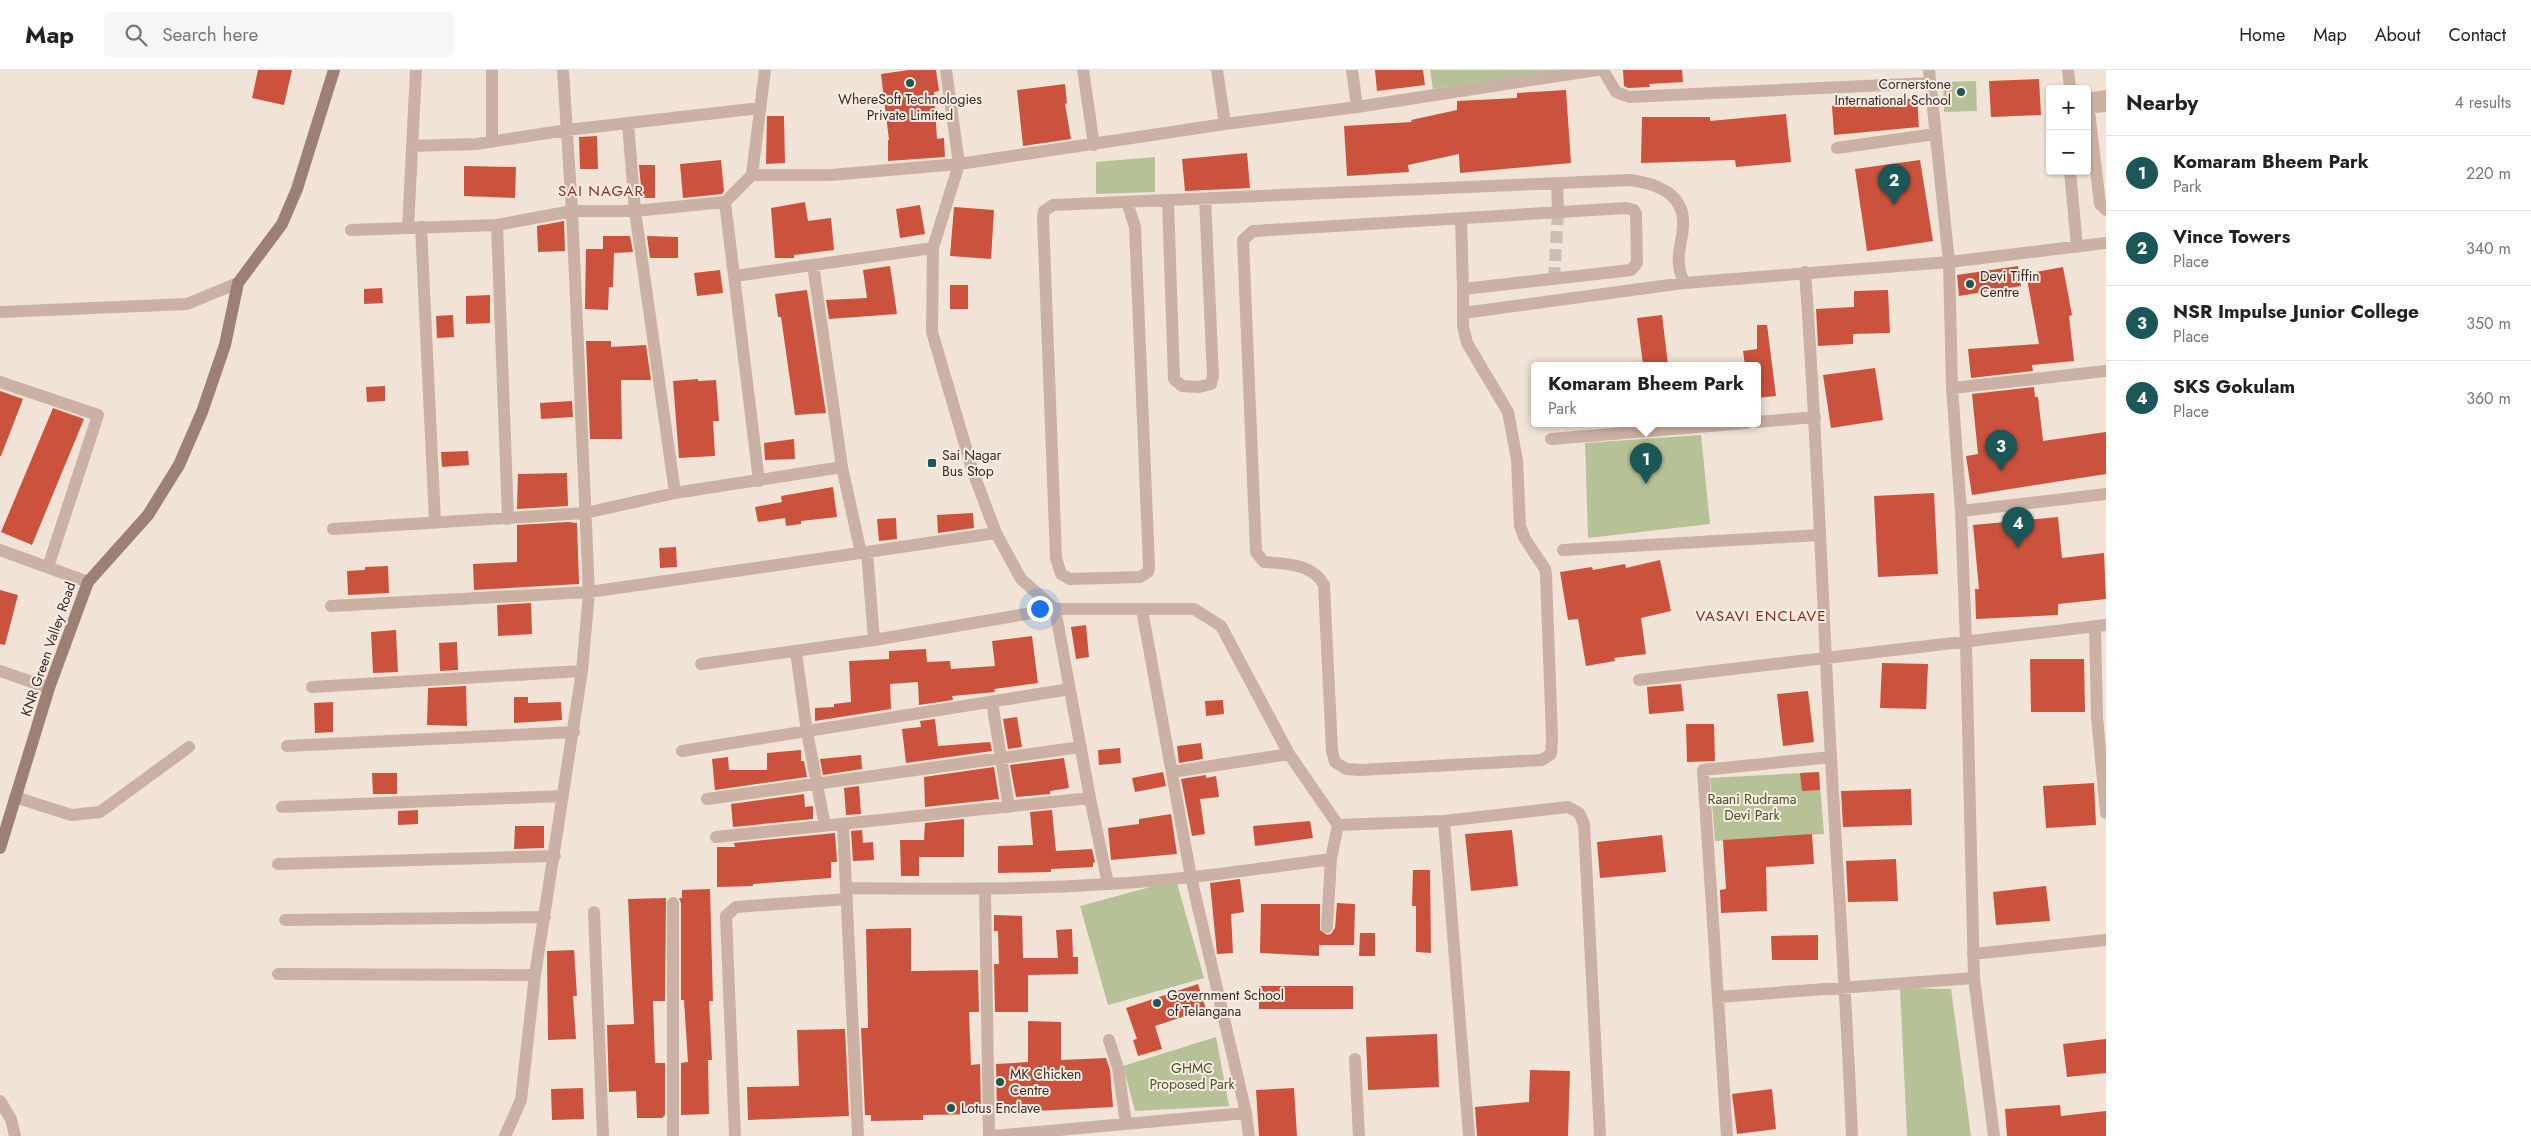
<!DOCTYPE html>
<html lang="en">
<head>
<meta charset="utf-8">
<style>
  :root { --surface:#fff; --page:#f6f6f6; --text:#222; --muted:#767676; --line:#e0e0e0; --accent:#1a5756 }
  body { margin:0; font-family:Jost,sans-serif; background:var(--page); color:var(--text) }
  .controls { position:absolute; right:15px; top:15px; display:grid; overflow:hidden; border-radius:5px; box-shadow:0 1px 4px #0004 }
  .controls button { width:45px; height:45px; display:grid; place-items:center; padding:0; border:0; border-bottom:1px solid var(--line); background:var(--surface); color:var(--text); font:25px sans-serif }
  .you { position:absolute; left:1039px; top:538px; width:18px; height:18px; margin:-12px; border:4px solid #fff; border-radius:50%; background:#1a73e8; box-shadow:0 0 0 8px #1a73e833 }
  .badge { display:grid; place-items:center; width:32px; height:32px; border-radius:50%; background:var(--accent); color:#fff; font-size:16px; font-weight:700 }
  .pin { position:absolute; translate:-50% -41px; filter:drop-shadow(0 1px 2px #0008) }
  .pin::after { content:''; position:absolute; top:26px; width:18px; height:15px; background:inherit; clip-path:polygon(0 0,100% 0,50% 100%) }
  .popup { position:absolute; left:1531px; top:292px; width:230px; height:65px; box-sizing:border-box; display:grid; place-content:center; border-radius:5px; background:var(--surface); filter:drop-shadow(0 1px 4px #0005); font-size:16px; white-space:nowrap; color:var(--muted) }
  .popup b { font-size:19px; color:var(--text) }
  .popup::after { content:''; position:absolute; left:50%; top:100%; margin-left:-10px; border:10px solid transparent; border-top-color:var(--surface) }
  .list { margin:0; padding:0; list-style:none }
  h2 { display:flex; justify-content:space-between; align-items:center; height:65px; margin:0; padding:0 20px; font-size:21px }
  h2 small { font-size:16px; font-weight:400; color:var(--muted) }
  .list li { display:grid; grid-template-columns:32px 1fr auto; gap:15px; align-items:center; box-sizing:border-box; height:75px; padding:0 20px; border-top:1px solid var(--line) }
  .list b { display:block; font-size:19px; white-space:nowrap }
  .list p { margin:0; font-size:16px; white-space:nowrap; color:var(--muted) }
  .list em { font-size:16px; font-style:normal; color:var(--muted) }
  .icon { flex:none; width:28px; height:28px; fill:none; stroke:currentColor; stroke-width:2; stroke-linecap:round; stroke-linejoin:round }
  .map { position:relative; flex:none; width:2106px; height:1066px; overflow:hidden }
  header { display:flex; align-items:center; gap:30px; box-sizing:border-box; height:70px; padding:0 25px; background:var(--surface); border-bottom:1px solid var(--line) }
  header strong { font-size:24px }
  nav { display:flex; gap:28px; margin-inline-start:auto; font-size:18px }
  .search { width:350px; height:45px; background:var(--page); display:flex; align-items:center; gap:12px; box-sizing:border-box; padding:0 18px; border-radius:5px; color:var(--muted); font-size:19px }
  main { display:flex }
  aside { flex:1; background:var(--surface) }
  .map>svg:first-child { display:block }
  .green { fill:#b6c197 }
  .building { fill:#cb523c }
  .lines { fill:none; stroke-linecap:round; stroke-linejoin:round }
  .street-tunnel { stroke:#ccbeb3; stroke-width:12; stroke-dasharray:12 6; stroke-linecap:butt }
  .street { stroke:#cab1a3; stroke-width:12 }
  .secondary { stroke:#9d8074; stroke-width:12 }
  .poi-dot { fill:#1a5756; stroke:#f9ede3; stroke-width:2 }
  .labels { text-anchor:middle; dominant-baseline:central; stroke-width:4; stroke-linejoin:round; paint-order:stroke }
  .poi-label { font-size:14px; fill:#342925; stroke:#f9ede3; text-anchor:start }
  .street-label { font-size:14px; fill:#342925; stroke:#f9ede3 }
  .park-label { font-size:14px; fill:#475328; stroke:#f9ede3 }
  .neighbourhood-label { font-size:15px; letter-spacing:1px; fill:#862c1b; stroke:#f9ede3 }
</style>
</head>
<body>
<header>
<strong>Map</strong>
<div class="search"><svg class="icon" aria-label="search" viewBox="0 0 24 24"><circle cx="10" cy="10" r="6"/><path d="M15 15l6 6"/></svg>Search here</div>
<nav><a>Home</a><a>Map</a><a>About</a><a>Contact</a></nav>
</header>
<main>
<div class="map">
<svg width="2106" height="1066" viewBox="0 0 2106 1066">
  <rect width="100%" height="100%" fill="#f2e3d7"/>
  <path class="green" d="M1430 0H1563L1433 19Z
    M1976 11 1977 41 1944 42 1943 12Z
    M1155 87V122L1096 124V92Z
    M1701 365 1710 454 1588 468 1585 373Z
    M1819 702 1824 764 1715 771 1710 708Z
    M1176 810 1204 908 1108 935 1080 836Z
    M1900 918 1951 919 1971 1066H1907Z
    M1216 967 1229 1036 1135 1041 1123 996Z"/>
  <path class="building" d="M258 0H292L284 35 252 28Z
    M909 0H936L939 21 934 22 937 69 944 68 945 87 888 91V70H889L881 4Z
    M1375 0H1423L1425 15 1377 21Z
    M1623 0H1682L1683 12 1649 14 1650 17 1628 18 1624 16Z
    M2039 9 2041 45 1991 47 1989 11Z
    M1065 14 1067 33 1065 34 1071 69 1023 76 1017 20Z
    M1566 20 1571 93 1460 103 1459 84 1408 95 1409 102 1347 106 1344 56 1412 52 1411 50 1457 40V31L1517 28V23Z
    M1917 28 1919 57 1834 65 1832 36Z
    M1786 44 1791 92 1736 97 1735 90 1641 93 1642 47H1710V51Z
    M767 46H784L785 93 766 94Z
    M597 66 598 99H580L579 67Z
    M1247 83 1250 118 1185 121 1182 89Z
    M721 90 724 121 722 124 683 128 680 94Z
    M1920 90 1933 171 1867 181 1855 99Z
    M639 95H655V128H642Z
    M464 96 516 97 515 128 464 126Z
    M805 132 808 151 831 148 834 180 794 185V188H775L771 138Z
    M920 135 925 164 900 168 896 139Z
    M954 137 994 140 991 189 950 186Z
    M564 151 565 181 538 182 537 156Z
    M603 166H630L633 182 614 183 613 217H609L608 240 585 239 586 179H603Z
    M647 166 678 167V188H650Z
    M890 196 897 244 829 249 826 230 867 228 863 200Z
    M2018 196 2021 216 1959 226 1957 205Z
    M2063 197 2072 245 2069 246 2074 291 2032 295 2033 301 1971 308 1968 279 2039 274 2026 204Z
    M720 200 723 223 697 226 694 203Z
    M950 215H968V239H950Z
    M382 218 383 233 364 234V219Z
    M807 220 826 343 795 345 781 247H778L775 224Z
    M1888 220 1890 263 1853 264V274L1818 276 1816 239 1854 237V221Z
    M490 225V253L466 254V226Z
    M453 245 454 267 437 268 436 246Z
    M1662 245 1668 295H1643L1637 248Z
    M1757 255H1767L1776 326 1757 328V295H1745L1743 281 1757 279Z
    M586 271H611V277L646 275 651 310H621L622 369H590Z
    M1875 298 1883 350 1831 358 1823 305Z
    M698 309V311L716 310 719 351H713L715 386 679 388 673 311Z
    M385 316V331L367 332 366 317Z
    M2034 317 2035 327H2038L2043 371 2106 362V404L1972 425 1966 386 1978 384 1972 324Z
    M0 321 23 329 1 386H0Z
    M572 331 573 347 541 349 540 333Z
    M53 338 84 349 32 475 1 462Z
    M794 369 795 389 765 390 764 373Z
    M468 381 469 395 442 397 441 382Z
    M567 403 568 436 517 439 518 404Z
    M833 417 837 447 801 451V454L786 456 785 448 758 452 755 437 782 432 781 426Z
    M1934 423 1938 504 1878 507 1874 426Z
    M973 443 974 458 938 463 937 445Z
    M2058 447 2062 488 2104 483 2106 529 2058 534V545L1976 549 1975 519H1979L1973 455Z
    M896 448 897 469 879 471 877 449Z
    M568 452 577 453 579 514 474 520 473 494 517 492V455Z
    M676 477 677 497 660 498 659 478Z
    M1660 490 1671 541 1641 548 1646 584 1614 588 1615 591 1586 596 1578 549 1568 550 1560 502 1592 497 1593 500 1625 494 1626 498Z
    M388 496 389 523 348 525 347 501 365 500V497Z
    M0 520 18 525 5 575 0 574Z
    M531 533 532 564 498 566 497 535Z
    M1086 555 1089 587 1076 589 1071 557Z
    M396 560 398 602 373 603 371 562Z
    M1032 566 1038 613 994 619 995 622 952 626 953 630 919 635 918 612 890 614 891 639 815 651V638L834 637V634L851 632 849 591 889 589V581L926 579 927 592 950 591 951 599 995 596 992 571Z
    M457 572 458 600 440 601 439 573Z
    M2030 589H2084L2085 642H2031Z
    M1882 593 1928 594 1926 639 1880 638Z
    M1681 614 1684 641 1649 644 1647 617Z
    M466 616 467 656 427 655 428 618Z
    M1808 621 1814 672 1783 676 1777 624Z
    M514 627H528V633L561 632 562 650 514 653Z
    M1223 630 1224 644 1206 646 1205 631Z
    M333 632V662L315 663 314 633Z
    M1017 647 1022 677 1008 679 1003 649Z
    M935 649 938 676 990 672 992 681 906 693 902 659 921 657 920 651Z
    M1686 654H1714L1715 691 1687 692Z
    M1201 673 1203 689 1179 693 1177 676Z
    M1120 678 1121 693 1099 695 1098 680Z
    M801 680V691H804L807 707 715 720 712 689 728 687 729 700H767V683Z
    M861 685 862 699 823 705 820 689Z
    M1064 688 1069 718 1050 721V724L1016 727 1010 695Z
    M994 697 999 729 925 737 924 707Z
    M1163 702 1166 716 1135 722 1132 708Z
    M1819 702 1820 720 1802 721 1800 703Z
    M372 703H397V724H373Z
    M1206 705V708L1216 706 1219 727 1200 729 1205 764 1192 766 1181 709Z
    M2094 713 2096 755 2046 758 2043 716Z
    M859 716 861 744 846 745 844 718Z
    M1911 719 1912 755 1843 757 1841 721Z
    M804 724 805 737 813 736V749L733 757 731 734Z
    M418 740V754L398 755V741Z
    M1052 740 1056 781 1092 779 1095 792 1093 793V797L1051 799V802L998 803V776L1033 775 1030 742Z
    M1171 744 1177 784 1111 790 1108 758 1139 754V749Z
    M964 749V787H919V806H901L900 770H924L925 753Z
    M1310 751 1313 768 1255 776 1253 756Z
    M515 756H544V778L514 779Z
    M862 760 863 773 873 772 874 790 853 791 851 761Z
    M1512 760 1518 816 1471 821 1465 764Z
    M835 763 837 792H831V808L753 814V816L717 817V777H735L734 773Z
    M1812 764 1814 794 1766 797 1767 841 1721 843 1720 820 1726 819 1723 770Z
    M1662 765 1666 802 1600 808 1597 772Z
    M1896 789 1898 831 1848 832 1846 791Z
    M1413 800H1430L1431 883 1416 882V836H1412Z
    M1240 809 1244 842 1231 844 1233 883 1217 884 1210 813Z
    M2046 816 2050 851 1996 855 1993 822Z
    M710 819 713 931H709L712 990H708L709 1044 681 1045V993L688 992 684 930H681V833L679 828H682V820Z
    M666 828 665 931H653L655 993H665V1045L662 1048H637L636 1021 609 1022 607 955 634 954 628 829Z
    M1337 833 1355 834 1354 875H1319V886L1260 883 1261 834H1320V860L1327 865 1331 864 1335 858Z
    M994 845 1022 846 1023 888H1058L1056 860 1072 859 1073 887H1078V904L1028 905V942H995L994 894H999L998 861H994Z
    M911 858V901L978 900 979 942H969L971 995 980 994 981 1044 923 1045V1050L871 1051V1045H865L861 958H868L866 859Z
    M1360 863H1375V886H1359Z
    M1818 865V890H1772L1771 866Z
    M574 880 577 926H573L576 969 548 970 547 881Z
    M1198 914 1206 939 1155 956 1162 979 1138 986 1133 970 1137 969 1126 938Z
    M1259 916H1353V939H1259Z
    M1028 951 1061 952V990L1106 988 1110 1000 1113 1037 997 1043 996 994 1028 992Z
    M845 959 849 1046 748 1050 747 1017 799 1016 797 960Z
    M1437 964 1439 1017 1368 1020 1366 967Z
    M2106 969V1003L2067 1007 2063 974Z
    M1530 1000 1570 1001 1568 1066H1477L1475 1037 1529 1032Z
    M583 1018 584 1049 552 1050 551 1019Z
    M1294 1018 1297 1066H1259L1256 1020Z
    M1772 1019 1776 1059 1737 1064 1732 1024Z
    M2060 1035 2061 1046 2106 1041V1066H2007L2005 1039Z"/>
  <g class="lines">
    <path class="street-tunnel" d="M1554 209 1558 143"/>
    <path class="street" d="M946 0 959 94 933 178 932 262 973 402 996 463 1021 509 1055 539 1090 728 1108 814
      M1083 0 1094 75
      M1217 0 1225 54
      M1352 0 1357 37
      M1603 0 1616 22 1629 27 1930 13
      M1929 0 1949 192 1952 318 1961 441 1966 572 1974 908 1994 1066
      M2068 0 2070 19
      M2087 29 2106 26
      M2106 36 2092 37 2089 41 2100 134 2106 140
      M628 53 635 141 675 423
      M492 72V0
      M412 76 476 74 567 60 760 38
      M1837 78 1935 64
      M2070 101 2077 177
      M752 105H830L959 94 1225 54 1357 37 1597 0
      M1557 113 1558 143
      M1168 131 1174 309 1182 316 1199 317 1211 314 1213 306 1205 129
      M725 132 759 411
      M1127 132 1135 157 1149 497 1148 502 1140 507 1070 509 1061 504 1056 488 1043 147 1044 141 1053 135 1630 110C1656 113 1685 124 1683 155 1683 168 1677 182 1679 194 1679 201 1682 207 1684 213
      M1461 148 1463 219 1631 200 1637 193 1636 144 1634 140 1626 138 1270 160 1253 161 1243 170 1256 482 1264 492C1286 494 1312 493 1324 515L1332 681 1335 692 1346 699 1361 700 1542 690 1551 684 1552 668 1546 505 1545 499 1525 469 1520 456 1517 390 1508 342 1467 273 1463 256V219
      M497 155 508 449
      M421 157 435 452
      M408 158 416 0
      M351 160 497 155 572 141H635L725 132 752 105 765 0
      M813 195 842 397 861 483
      M1805 202C1817 364 1822 526 1831 688 1838 814 1847 940 1852 1066
      M735 206 933 178
      M0 242 187 234 238 213
      M1463 243 1684 213 1949 192 2106 173
      M0 312 98 345 48 497
      M1952 318 2106 301
      M1757 352 1815 347
      M1551 369 1746 353
      M1961 441 2106 424
      M333 459 585 443 675 423 842 397
      M0 480 88 512
      M1563 480 1820 465
      M331 536 589 522 867 482
      M1142 540 1191 807 1246 1043 1249 1066
      M2095 557 2097 647 2106 743
      M874 570 867 482 996 463
      M796 582 807 662 825 756
      M701 594 874 570 1055 539H1194L1221 556 1289 684 1338 755 1331 789 1327 857
      M0 601 49 618
      M1639 610 2106 555
      M312 617 582 601
      M992 632 1009 737
      M287 676 574 662
      M682 681 1070 619
      M1172 702 1289 684
      M15 727 71 745 100 742 189 677
      M707 729 1081 677
      M282 737 563 726
      M1444 751 1469 1066
      M843 754 858 1066
      M1338 755 1444 751 1568 737 1579 743 1584 754 1600 1066
      M716 767 1090 728
      M278 794 555 786
      M846 818C934 819 1021 820 1108 814 1183 810 1257 799 1331 789
      M985 820 989 1066
      M673 833V1066
      M594 842 603 1066
      M285 850 545 847
      M1973 884 2106 870
      M278 904 535 905
      M1718 927 1974 908
      M1109 970 1118 998 1126 1054
      M1355 989 1359 1066
      M0 1031 11 1049 15 1066
      M505 1066 521 1030 535 905 582 601 589 522 572 141 563 0
      M735 1066 726 846 736 837 847 829
      M993 1066 1246 1043
      M1727 1066 1703 700 1831 687"/>
    <path class="secondary" d="M0 778 49 618 88 512 148 445 179 395 202 342 225 275 238 213 282 154 297 119 334 0"/>
  </g>
  <g class="poi-dot">
    <circle cx="910" cy="13" r="5"/>
    <circle cx="1961" cy="22" r="5"/>
    <circle cx="1970" cy="214" r="5"/>
    <rect x="927" y="388" width="10" height="10" rx="2.5"/>
    <circle cx="1157" cy="933" r="5"/>
    <circle cx="1000" cy="1012" r="5"/>
    <circle cx="951" cy="1038" r="5"/>
  </g>
  <g class="labels">
    <g class="poi-label">
      <text x="1951" y="14" text-anchor="end">Cornerstone<tspan x="1951" dy="16">International School</tspan></text>
      <text x="910" y="29" text-anchor="middle">WhereSoft Technologies<tspan x="910" dy="16">Private Limited</tspan></text>
      <text x="1980" y="206">Devi Tiffin<tspan x="1980" dy="16">Centre</tspan></text>
      <text x="942" y="385">Sai Nagar<tspan x="942" dy="16">Bus Stop</tspan></text>
      <text x="1167" y="925">Government School<tspan x="1167" dy="16">of Telangana</tspan></text>
      <text x="1010" y="1004">MK Chicken<tspan x="1010" dy="16">Centre</tspan></text>
      <text x="961" y="1038">Lotus Enclave</text>
    </g>
    <g class="street-label">
      <text transform="translate(48 579) rotate(-71)">KNR Green Valley Road</text>
    </g>
    <g class="park-label">
      <text x="1752" y="729">Raani Rudrama<tspan x="1752" dy="16">Devi Park</tspan></text>
      <text x="1192" y="998">GHMC<tspan x="1192" dy="16">Proposed Park</tspan></text>
    </g>
    <g class="neighbourhood-label">
      <text x="601" y="121">SAI NAGAR</text>
      <text x="1761" y="546">VASAVI ENCLAVE</text>
    </g>
  </g>
</svg>
<div class="controls">
<button>+</button>
<button>−</button>
</div>
<div class="you"></div>
<div class="pin badge" style="left:1646px;top:414px">1</div>
<div class="popup"><b>Komaram Bheem Park</b>Park</div>
<div class="pin badge" style="left:1894px;top:135px">2</div>
<div class="pin badge" style="left:2001px;top:401px">3</div>
<div class="pin badge" style="left:2018px;top:478px">4</div>
</div>
<aside>
<h2>Nearby<small>4 results</small></h2>
<ul class="list">
<li><span class="badge">1</span><div><b>Komaram Bheem Park</b><p>Park</p></div><em>220 m</em></li>
<li><span class="badge">2</span><div><b>Vince Towers</b><p>Place</p></div><em>340 m</em></li>
<li><span class="badge">3</span><div><b>NSR Impulse Junior College</b><p>Place</p></div><em>350 m</em></li>
<li><span class="badge">4</span><div><b>SKS Gokulam</b><p>Place</p></div><em>360 m</em></li>
</ul>
</aside>
</main>
</body>
</html>
